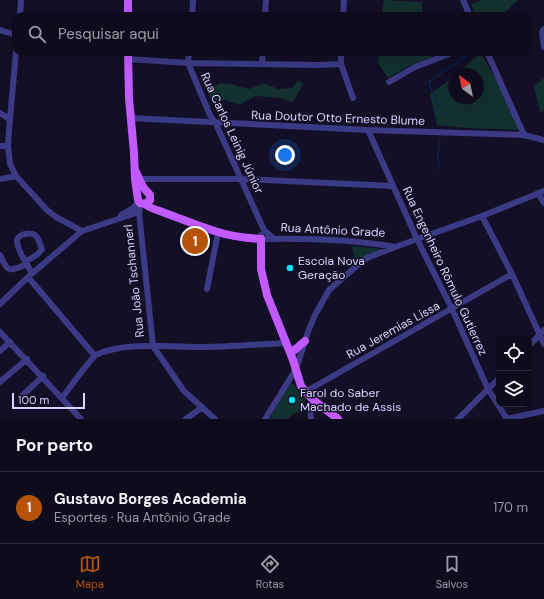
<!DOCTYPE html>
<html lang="pt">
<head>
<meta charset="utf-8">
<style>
  :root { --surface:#0e0b1c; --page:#1c1929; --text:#f1f3f6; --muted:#9b9ba3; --line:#2e2b3b; --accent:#b45309 }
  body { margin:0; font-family:"DM Sans",sans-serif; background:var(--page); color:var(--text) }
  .controls { position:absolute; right:12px; bottom:12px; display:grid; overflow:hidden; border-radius:8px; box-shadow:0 4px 16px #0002 }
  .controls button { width:36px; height:36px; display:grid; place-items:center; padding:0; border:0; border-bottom:1px solid var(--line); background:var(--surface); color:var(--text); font:20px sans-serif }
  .compass { position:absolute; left:448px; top:68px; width:36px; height:36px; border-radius:50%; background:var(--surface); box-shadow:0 4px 16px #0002; rotate:327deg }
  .scale { position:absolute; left:12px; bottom:10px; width:73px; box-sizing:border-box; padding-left:4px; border:2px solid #d9d4ff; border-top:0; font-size:11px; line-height:14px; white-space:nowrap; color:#d9d4ff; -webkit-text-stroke:3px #130f26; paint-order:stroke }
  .you { position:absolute; left:285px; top:155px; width:14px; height:14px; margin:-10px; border:3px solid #fff; border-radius:50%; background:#1a73e8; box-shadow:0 0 0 6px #1a73e833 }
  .badge { display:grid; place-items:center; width:26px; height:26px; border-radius:50%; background:var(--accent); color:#fff; font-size:13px; font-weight:700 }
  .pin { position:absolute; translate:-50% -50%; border:2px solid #fff; box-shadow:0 1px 4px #0006 }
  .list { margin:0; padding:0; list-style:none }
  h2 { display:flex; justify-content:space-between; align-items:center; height:52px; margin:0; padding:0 16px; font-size:17px }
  h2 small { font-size:13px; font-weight:400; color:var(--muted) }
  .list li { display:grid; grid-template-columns:26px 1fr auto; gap:12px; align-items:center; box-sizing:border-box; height:72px; padding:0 16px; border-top:1px solid var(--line) }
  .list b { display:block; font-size:15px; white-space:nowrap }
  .list p { margin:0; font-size:13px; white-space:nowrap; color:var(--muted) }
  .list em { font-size:13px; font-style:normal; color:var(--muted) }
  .icon { flex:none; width:22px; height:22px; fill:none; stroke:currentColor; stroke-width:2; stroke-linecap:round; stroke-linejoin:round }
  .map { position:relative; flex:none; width:544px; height:419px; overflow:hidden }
  .search { position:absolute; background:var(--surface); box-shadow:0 4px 16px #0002; left:12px; right:12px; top:12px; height:44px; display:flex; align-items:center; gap:10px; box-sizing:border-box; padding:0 14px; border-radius:12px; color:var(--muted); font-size:15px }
  .sheet { height:124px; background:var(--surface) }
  nav { display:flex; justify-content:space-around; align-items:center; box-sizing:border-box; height:56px; border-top:1px solid var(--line); background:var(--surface); font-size:11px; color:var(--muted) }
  nav a { display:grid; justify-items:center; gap:2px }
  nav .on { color:var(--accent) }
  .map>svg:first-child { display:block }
  .green { fill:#12302f }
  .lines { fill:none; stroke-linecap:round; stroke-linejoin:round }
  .stream { stroke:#0c2248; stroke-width:1.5 }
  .minor { stroke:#3d3a85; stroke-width:6 }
  .major { stroke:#c25bff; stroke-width:8 }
  .poi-dot { fill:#00e5ff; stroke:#130f26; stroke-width:1.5 }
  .labels { text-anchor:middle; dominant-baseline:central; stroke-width:3; stroke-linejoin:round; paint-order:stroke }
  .street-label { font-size:12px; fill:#d9d4ff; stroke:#130f26 }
  .poi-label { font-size:12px; fill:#d9d4ff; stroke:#130f26; text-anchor:start }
</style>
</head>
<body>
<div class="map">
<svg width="544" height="419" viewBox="0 0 544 419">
  <rect width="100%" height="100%" fill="#130f26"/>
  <path class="green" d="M384 0 422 2 423 16H382Z
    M481 0H518L501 16H475L471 4Z
    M380 52H432V57L407 67 388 78 378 63Z
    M481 53 502 90 521 130 466 128 437 125 430 94 454 76V98H478V74H456Z
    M544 78V111L540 112 534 86Z
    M298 81 303 84 293 102 280 98 256 96 239 105 226 100 213 104 207 90 220 83 231 84 249 89 264 83 278 89 292 88Z
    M352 246 382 249 368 255 355 263Z
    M291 384H294L300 394 306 398 302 410 291 415 288 419H269L289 386Z"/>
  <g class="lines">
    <path class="stream" d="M430 81V87L443 115
      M425 84 473 52
      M439 169 438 157 440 140"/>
    <path class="minor" d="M463 0 470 16
      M20 16 21 0
      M192 16 193 0
      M265 16 266 0
      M343 16 344 0
      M544 29 542 32 544 47
      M0 30 16 35
      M16 52 9 130 8 146 10 164 16 176 47 210 56 217 82 231
      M189 52 188 63 210 115 216 124 264 230 274 239
      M341 52V64L353 98
      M487 52 524 135
      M128 59 188 63 319 65 341 64
      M262 64 263 52
      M389 82 415 67 454 52
      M0 113 9 119
      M130 118 368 130 524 135 544 140
      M368 130 417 239 452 309 488 389 507 419
      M0 146H8
      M0 179 16 176
      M139 179H242L392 186
      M538 193 544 203
      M137 205 139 212 153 346 184 391 215 419
      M121 215 133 208 137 203
      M482 216 512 274 544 344
      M261 235V239C306 238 351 239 395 247
      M0 255C8 274 10 271 27 264
      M25 262 38 254 42 249C40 245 39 238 35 235 30 232 16 234 17 242 18 251 27 265 32 273
      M28 277 95 356
      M207 289 218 233
      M0 304 28 277 82 231 139 212 140 210
      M0 332 81 419
      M529 346 544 330
      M0 351 10 342
      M0 382 27 359
      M305 392 512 274
      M22 396 43 376
      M62 398C68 390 90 359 96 355 124 341 171 347 202 347 230 347 259 344 287 343
      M186 419 201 408
      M265 419 296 369 309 329 315 315 329 290 359 264 367 258 395 247 482 216 544 191
      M311 419 310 406 312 399
      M458 419 499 378
      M506 419 544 411"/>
    <path class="major" d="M128 16V0
      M128 52 129 98 134 153 135 179 138 200 140 203 145 204 150 200
      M136 172 143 187 150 195V200
      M145 204C151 209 158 210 165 213 182 219 200 227 218 232 232 237 247 238 261 239V269L267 295 293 360 301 386 312 399 338 419
      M291 353 305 341"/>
  </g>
  <g class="poi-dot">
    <circle cx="290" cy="268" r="4"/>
    <circle cx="292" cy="400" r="4"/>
  </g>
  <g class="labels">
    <g class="street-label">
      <text transform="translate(338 118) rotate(2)">Rua Doutor Otto Ernesto Blume</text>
      <text transform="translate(232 133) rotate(65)">Rua Carlos Leinig Júnior</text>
      <text transform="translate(333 230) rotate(3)">Rua Antônio Grade</text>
      <text transform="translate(445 271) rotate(65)">Rua Engenheiro Rômulo Gutierrez</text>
      <text transform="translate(134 281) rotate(-96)">Rua João Tschannerl</text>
      <text transform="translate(393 330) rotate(-29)">Rua Jeremias Lissa</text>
    </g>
    <g class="poi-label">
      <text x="298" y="261">Escola Nova<tspan x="298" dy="14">Geração</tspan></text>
      <text x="300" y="393">Farol do Saber<tspan x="300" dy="14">Machado de Assis</tspan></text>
    </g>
  </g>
</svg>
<div class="controls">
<button><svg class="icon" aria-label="locate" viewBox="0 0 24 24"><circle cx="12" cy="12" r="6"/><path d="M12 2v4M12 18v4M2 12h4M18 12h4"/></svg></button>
<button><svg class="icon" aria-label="layers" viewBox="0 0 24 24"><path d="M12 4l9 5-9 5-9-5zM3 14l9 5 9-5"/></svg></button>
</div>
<svg class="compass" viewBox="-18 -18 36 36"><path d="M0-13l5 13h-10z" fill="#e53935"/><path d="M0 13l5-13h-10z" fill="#9b9ba3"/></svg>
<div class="scale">100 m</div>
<div class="you"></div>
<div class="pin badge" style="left:195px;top:241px">1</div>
<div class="search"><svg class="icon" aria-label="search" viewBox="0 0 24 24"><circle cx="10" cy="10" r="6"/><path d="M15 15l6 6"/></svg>Pesquisar aqui</div>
</div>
<section class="sheet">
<h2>Por perto<small></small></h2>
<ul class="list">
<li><span class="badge">1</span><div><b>Gustavo Borges Academia</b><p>Esportes · Rua Antônio Grade</p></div><em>170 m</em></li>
</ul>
</section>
<nav>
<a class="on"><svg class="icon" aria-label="map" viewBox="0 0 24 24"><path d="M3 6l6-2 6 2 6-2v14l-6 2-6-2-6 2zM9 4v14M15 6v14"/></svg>Mapa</a>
<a><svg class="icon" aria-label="directions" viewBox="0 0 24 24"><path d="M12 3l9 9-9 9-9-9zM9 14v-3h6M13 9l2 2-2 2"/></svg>Rotas</a>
<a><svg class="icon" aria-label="saved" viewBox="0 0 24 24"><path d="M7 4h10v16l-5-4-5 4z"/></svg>Salvos</a>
</nav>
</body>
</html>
